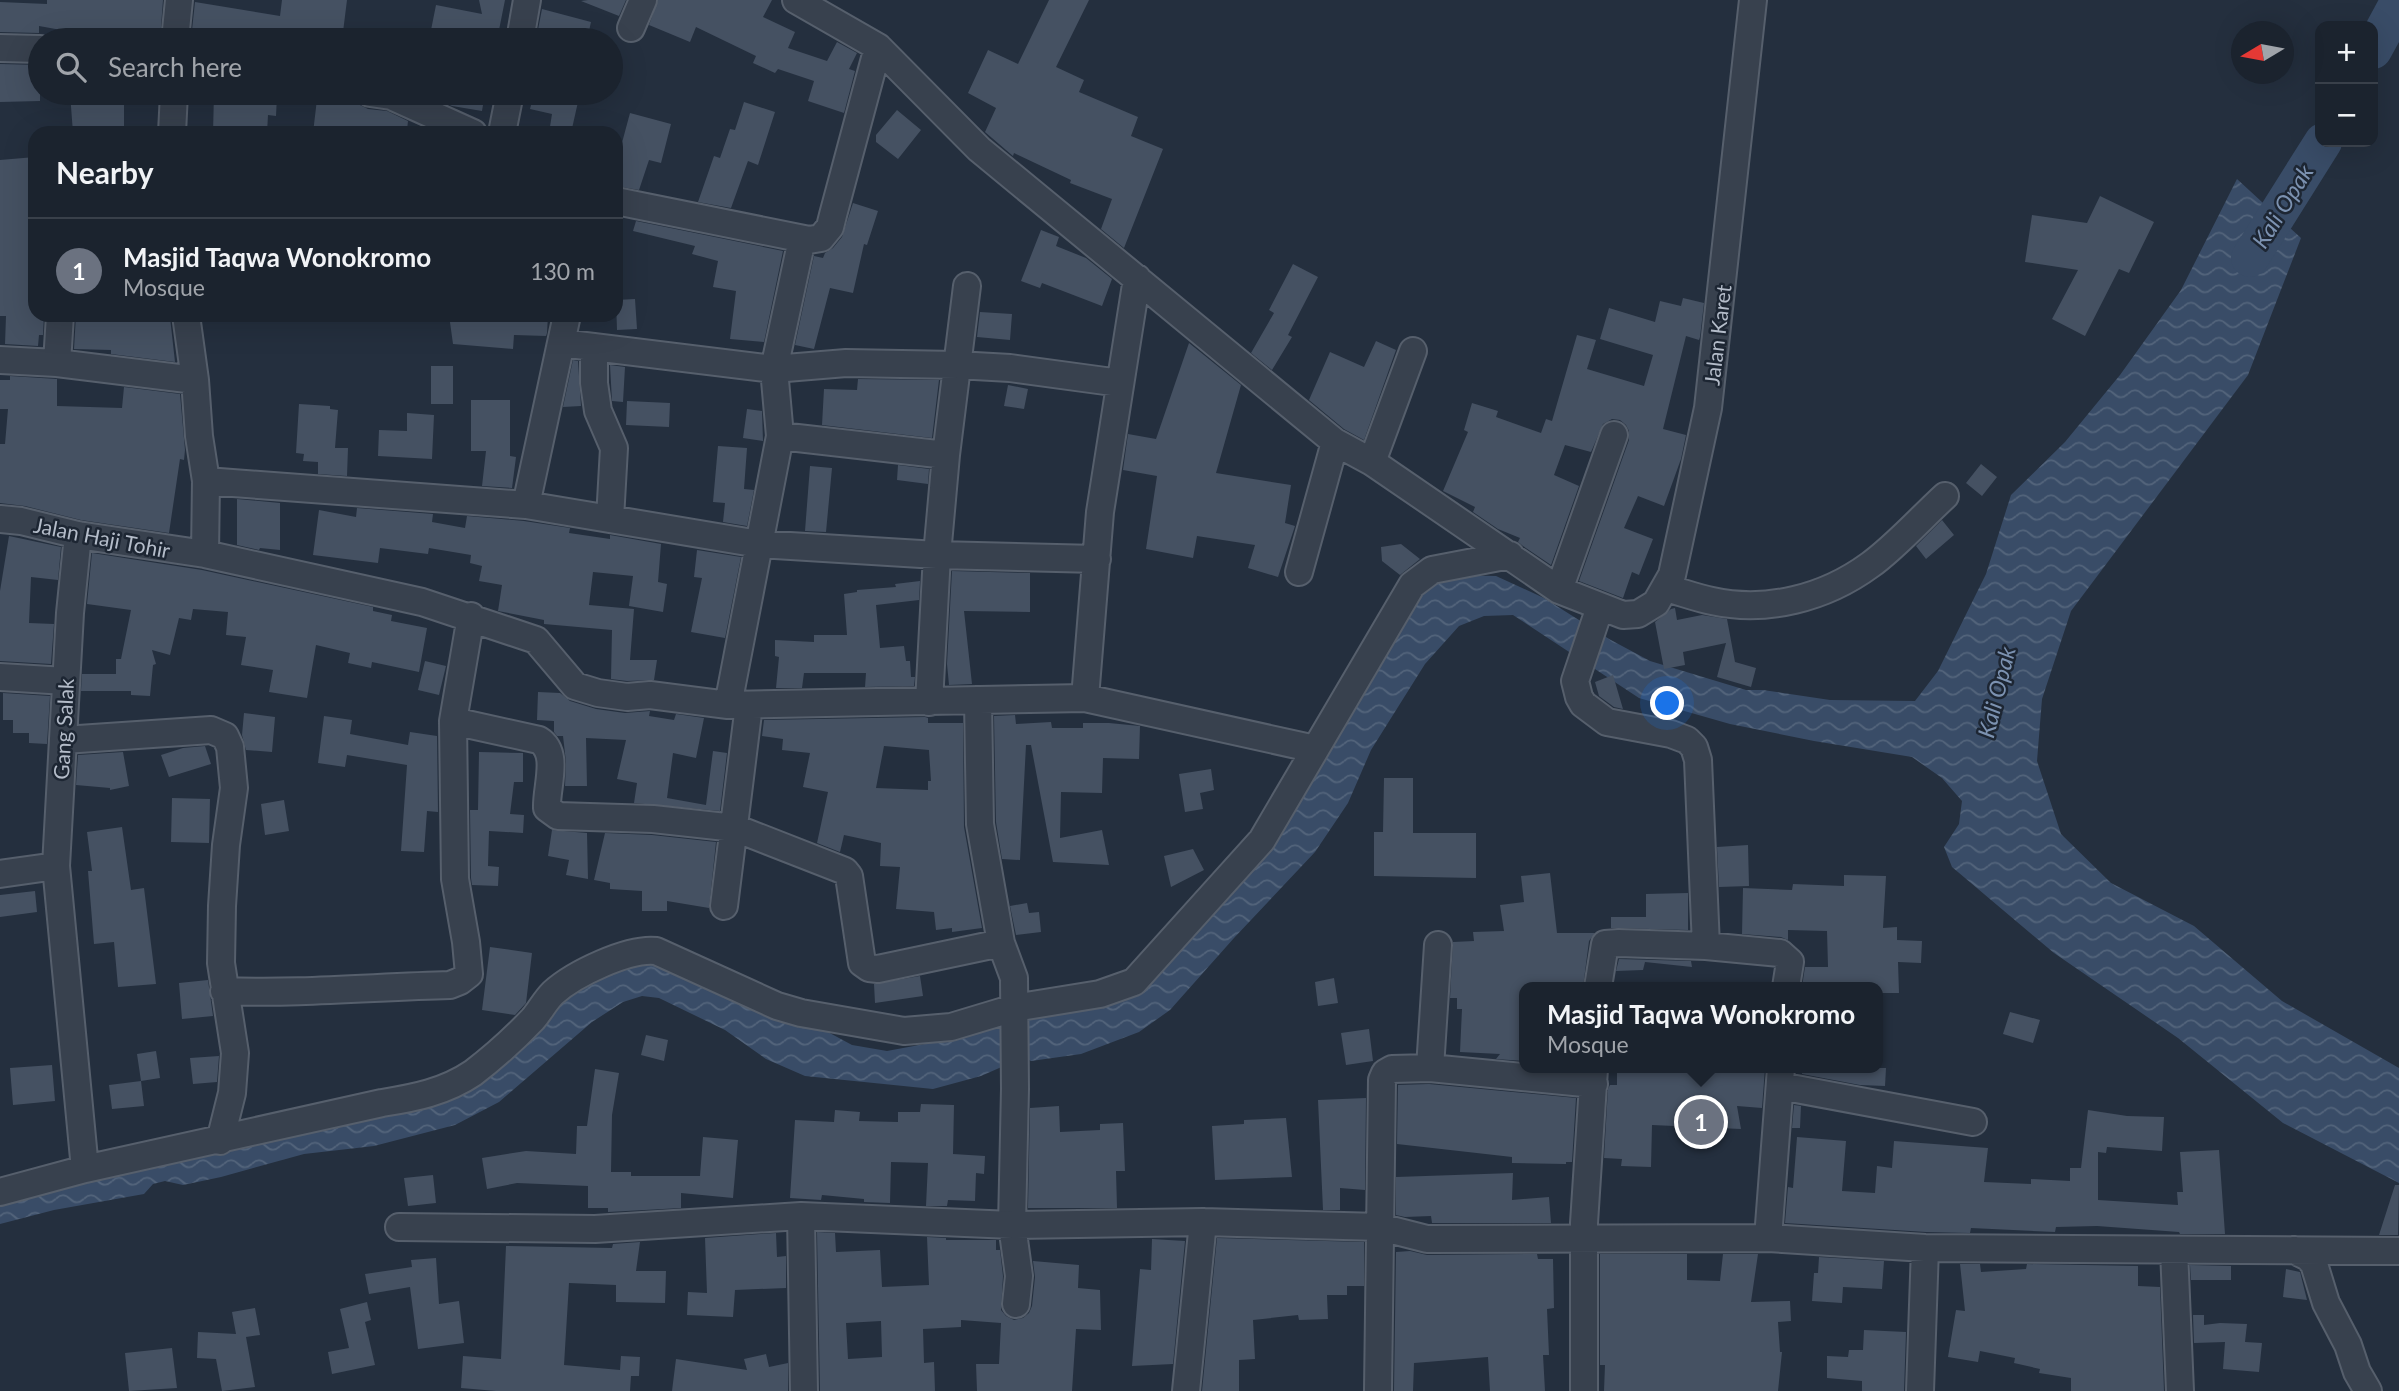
<!DOCTYPE html>
<html lang="en">
<head>
<meta charset="utf-8">
<style>
  :root { --surface:#1b232e; --page:#242b36; --text:#f1f3f6; --muted:#a0a4aa; --line:#39404a; --accent:#8ab4f8 }
  body { margin:0; font-family:Lato,sans-serif; background:var(--page); color:var(--text) }
  .controls { position:absolute; right:21px; top:21px; display:grid; overflow:hidden; border-radius:14px; box-shadow:0 7px 28px #0002 }
  .controls button { width:63px; height:63px; display:grid; place-items:center; padding:0; border:0; border-bottom:2px solid var(--line); background:var(--surface); color:var(--text); font:35px sans-serif }
  .compass { position:absolute; left:2231px; top:21px; width:63px; height:63px; border-radius:50%; background:var(--surface); box-shadow:0 7px 28px #0002; rotate:260deg }
  .you { position:absolute; left:1668px; top:704px; width:24px; height:24px; margin:-18px; border:5px solid #fff; border-radius:50%; background:#1a73e8; box-shadow:0 0 0 10px #1a73e833 }
  .badge { display:grid; place-items:center; width:46px; height:46px; border-radius:50%; background:var(--accent); color:#fff; font-size:23px; font-weight:700 }
  .pin { position:absolute; translate:-50% -50%; border:4px solid #fff; box-shadow:0 2px 7px #0006 }
  .popup { position:absolute; left:1519px; top:982px; width:364px; height:91px; box-sizing:border-box; display:grid; place-content:center; border-radius:14px; background:var(--surface); filter:drop-shadow(0 2px 5px #0005); font-size:23px; white-space:nowrap; color:var(--muted) }
  .popup b { font-size:26px; color:var(--text) }
  .popup::after { content:''; position:absolute; left:50%; top:100%; margin-left:-14px; border:14px solid transparent; border-top-color:var(--surface) }
  .list { margin:0; padding:0; list-style:none }
  h2 { display:flex; justify-content:space-between; align-items:center; height:91px; margin:0; padding:0 28px; font-size:30px }
  h2 small { font-size:23px; font-weight:400; color:var(--muted) }
  .list li { display:grid; grid-template-columns:46px 1fr auto; gap:21px; align-items:center; box-sizing:border-box; height:105px; padding:0 28px; border-top:2px solid var(--line) }
  .list b { display:block; font-size:26px; white-space:nowrap }
  .list p { margin:0; font-size:23px; white-space:nowrap; color:var(--muted) }
  .list em { font-size:23px; font-style:normal; color:var(--muted) }
  .icon { flex:none; width:38px; height:38px; fill:none; stroke:currentColor; stroke-width:2; stroke-linecap:round; stroke-linejoin:round }
  .map { position:relative; flex:none; width:2399px; height:1391px; overflow:hidden }
  .search { position:absolute; background:var(--surface); box-shadow:0 7px 28px #0002; left:28px; top:28px; width:595px; height:77px; display:flex; align-items:center; gap:18px; box-sizing:border-box; padding:0 24px; border-radius:38px; color:var(--muted); font-size:26px }
  .panel { position:absolute; background:var(--surface); box-shadow:0 7px 28px #0002; left:28px; top:126px; width:595px; height:196px; border-radius:21px }
  .map>svg:first-child { display:block }
  .water { fill:url(#water-waves) }
  .lines { fill:none; stroke-linecap:round; stroke-linejoin:round }
  .river { stroke:#394c67; stroke-width:38 }
  .building { fill:#455162; fill-rule:evenodd }
  .minor-casing { stroke:#565f6c; stroke-width:30 }
  .minor { stroke:#38414e; stroke-width:26 }
  .labels { text-anchor:middle; dominant-baseline:central; stroke-width:5; stroke-linejoin:round; paint-order:stroke }
  .street-label { font-size:21px; fill:#b4bcc9; stroke:#1d2633 }
  .water-label { font-size:23px; font-style:italic; fill:#7c92b1; stroke:#1d2633 }
</style>
</head>
<body>
<div class="map">
<svg width="2399" height="1391" viewBox="0 0 2399 1391">
  <defs>
    <pattern id="water-waves" width="16" height="10" patternUnits="userSpaceOnUse" patternTransform="scale(1.75)"><rect width="16" height="10" fill="#394c67"/><path d="M0 5q4-4 8 0t8 0" fill="none" stroke="#53647b"/></pattern>
  </defs>
  <rect width="100%" height="100%" fill="#242f3e"/>
  <path class="water" d="M2237 179 2301 238 2248 375 2071 611 2042 699 2037 761 2061 834 2111 883 2194 926 2282 1001 2399 1068V1183L2283 1123 2178 1038 2054 953 1952 867 1944 847 1959 824 1962 801 1942 778 1912 757 1814 741 1730 724 1639 698 1513 615 1484 616 1459 626 1425 664 1371 750 1348 803 1315 852 1234 938 1170 1010 1139 1032 1081 1054 1031 1061 1024 1057 981 1076 933 1089 805 1076 766 1059 725 1030 659 998 642 996 623 1002 592 1022 499 1102 455 1125 374 1146 304 1154 221 1177 183 1185 165 1181 153 1184 144 1194 54 1210 0 1224V1205L153 1164 425 1107 564 996 598 976 650 958 813 1024 852 1045 887 1051 930 1043 1126 977 1268 847 1426 582 1449 575 1496 576 1544 598 1609 639 1650 661 1746 690H1763L1830 700 1915 701 1938 671 1986 574 2011 495 2065 442 2120 375 2181 290Z"/>
  <g class="lines">
    <path class="river" d="M2373 50 2399 2
      M2250 258 2323 142"/>
  </g>
  <path class="building" d="M47 0H163L160 40H88L89 35 39 26V33L0 32V2L47 4Z
    M282 0H347L342 40H221L222 35 192 30 195 2 280 16Z
    M479 0H505L497 40H429L436 5 482 14Z
    M588 0H626L619 16 581 1Z
    M658 0H772L763 17 795 32 788 48 827 61 837 42 857 53 849 69 855 71 844 113 808 101 814 81 778 69 775 73 753 63 756 56 696 27 690 42 649 25Z
    M1049 0H1089L1056 67 1084 80 1079 92 1138 117 1131 136 1163 149 1124 248 1101 229 1112 199 1070 183 1071 180 1014 153 1013 156 985 132 996 108 968 93 988 50 1018 64Z
    M542 9 591 22 587 40H536Z
    M0 64 40 65V101L0 102Z
    M70 93H124V133H73Z
    M214 93H266V95L277 96 276 116 268 115 267 133H213Z
    M429 93H485L482 111 452 106 429 96Z
    M534 93H580L571 133H549L552 114 530 109Z
    M317 99 360 105 368 109 387 111 408 121 407 130H402V133H313Z
    M744 102 775 112 758 165 748 161 731 208 698 202 714 156 720 158 730 129 735 130Z
    M897 110 921 130 898 159 876 142V135Z
    M630 113 671 124 661 163 649 160 639 190 616 186V165Z
    M35 157V315H44L43 335H39L38 346 5 344 6 316H0V160Z
    M2100 196 2154 222 2129 273 2119 269 2085 336 2052 319 2078 270 2025 262 2032 215 2087 223Z
    M853 203 878 211 867 245 864 244 853 293 830 288 814 349 795 345 814 256 823 258 825 253 833 248 842 237Z
    M636 221 783 251 764 342 730 339 736 291 713 287 718 261 692 254 695 246 633 231Z
    M1041 230 1059 237 1056 246 1086 258 1112 279 1102 306 1042 283 1040 288 1021 281Z
    M1293 264 1318 277 1288 335 1292 337 1272 370 1251 353 1274 313 1269 310Z
    M1683 298 1704 303 1700 337 1699 340 1686 336 1663 429 1686 435 1681 459 1664 506 1638 496 1624 528 1653 539 1639 575 1632 572 1623 598 1579 581 1629 440V431L1626 425 1620 420 1612 419 1603 424 1591 452 1565 445 1554 475 1579 486 1551 565 1523 546 1518 542 1520 538 1498 529 1473 512 1475 507 1443 491 1468 432 1464 430 1472 403 1498 411 1496 417 1541 433 1546 419 1552 421 1577 335 1596 340 1587 369 1644 386 1653 355 1600 339 1609 308 1655 322 1660 301 1681 306Z
    M635 299 637 329 617 330 616 300Z
    M980 312 1012 314 1010 340 977 337Z
    M76 315 170 317 175 362 111 354V350L74 349Z
    M449 315H548L547 333 546 336 514 335 513 349 453 344Z
    M1376 341 1396 350 1364 440 1344 429 1309 400 1330 352 1364 367Z
    M1189 343 1241 385 1216 473 1291 485 1285 523 1295 526 1278 577 1248 568 1255 545 1197 536 1193 558 1146 549 1157 476 1123 470 1128 434 1156 439Z
    M573 360 578 361 581 406 563 407Z
    M610 365 625 367 623 402 612 401Z
    M431 366H453V404H431Z
    M10 376 57 379V406L122 408 124 387 180 394 185 450 184 460 180 459 169 533 81 520 25 506 0 503V444H5L8 409H0V380H10Z
    M858 379 939 380 932 438 822 425 824 389 857 390Z
    M1008 385 1028 389 1024 409 1004 406Z
    M471 400H510V456L516 457 512 488 482 486 486 451H471Z
    M627 401 670 403 669 427 626 425Z
    M299 404 330 406V409L338 410 335 448H348L347 476 318 474V462L303 461 304 454 296 453Z
    M747 409 762 411 763 441 743 438Z
    M407 413 434 415 432 459 378 456 379 430 407 431Z
    M718 446 747 448 744 489 754 490 747 526 723 522 725 503 713 502Z
    M1981 464 1997 477 1982 496 1966 483Z
    M898 465 929 469 928 484 897 480Z
    M810 466 832 468 826 532 805 531Z
    M237 499 280 503V550L260 548 259 550 237 545Z
    M357 508 433 514 432 522 465 528 467 516 524 521 570 528 569 533 610 539V535L661 544 658 582 667 584 663 612 629 606 633 576 593 572 589 605 634 609 630 660H657L654 680 627 681 611 679 612 630 544 624V620L498 611 502 585 479 581 482 566 470 563 471 555 429 548 428 554 380 548 378 563 313 555 319 510 356 517Z
    M1942 520 1954 535 1926 559 1916 546Z
    M9 536 61 547 58 580 31 577 29 623 54 624 51 664 0 661V591Z
    M1401 544 1420 559 1400 575 1382 561 1381 547Z
    M697 550 741 557 725 638 691 632 702 578 694 577Z
    M92 553 202 570 373 607V611L392 615 391 621 427 628 419 672 372 662 371 668 348 663 350 653 316 645 307 698 269 692 273 670 241 665 246 637 226 635 228 612 193 609 191 620 179 618 170 655 152 650 156 664 153 665 150 696 131 695V691H81L82 674H116V659H121L131 610 87 604Z
    M952 571 1030 573V612L964 611 972 684 949 685 947 664Z
    M920 581 919 600 876 605 880 648 904 646 906 661H910L911 677H915L914 686 865 687 866 673H804L802 688H776L779 657 775 656V640L814 642V635H847L844 594 857 592V590L896 587 895 584Z
    M1675 608 1677 620 1702 615 1727 619 1735 662 1756 668 1751 687 1717 677 1726 643 1683 652 1685 665 1664 669 1655 622 1671 609Z
    M425 661 446 666 439 695 418 690Z
    M1613 675 1623 709 1614 707 1599 696 1595 682Z
    M538 692 560 693 570 701 596 709 625 713 650 711 649 716 674 720 676 714 704 718 696 758 673 753 667 798 706 805 713 751 727 753 720 811 634 803 637 783 617 779 626 740 586 738 587 786H565L566 762 563 736H557L554 732V721L537 720Z
    M3 693 50 696 47 744 29 743V733H13V720H3Z
    M244 713 275 717 272 752 246 750 242 735Z
    M1015 715 1016 724 1051 722 1052 728H1083V723H1109L1140 726 1139 759 1103 758 1102 793 1061 792 1060 838 1102 830 1109 865 1053 862 1031 745H1026L1020 860 1002 859 996 822 994 716Z
    M324 716 352 720 350 734 408 745 410 732 437 736 438 812 427 811 424 852 401 851 407 765 347 755 345 767 318 763Z
    M925 717 928 718V723H963L964 827 982 928 952 932V928L936 930 934 912 896 909 900 867 880 866 881 843 844 835 840 852 817 843 828 792 803 787 810 753 782 750 783 739 762 736 764 720ZM884 746 929 750 931 781H928V790L876 788Z
    M205 746 211 764 169 777 161 755 183 748Z
    M123 752 129 786 110 790V788L76 785 78 755Z
    M479 752 523 753V782H514L510 814 524 815 523 833 489 831 488 866 499 867 498 886 472 885 471 878 470 810H478Z
    M1211 769 1214 790 1200 793 1203 809 1185 812 1179 774Z
    M1384 778H1413V833H1476V878L1374 876V832H1383Z
    M172 798 210 799 209 843 171 842Z
    M284 800 289 831 265 835 261 804Z
    M122 827 131 890 144 888 156 984 118 987 114 942 94 944 88 871H92L87 832Z
    M552 830 587 833 588 879 566 875 569 860 548 856Z
    M605 833 652 835 716 842 709 908 667 901V911H642V891L610 889V883L594 880Z
    M1748 845 1749 886 1719 887 1717 847Z
    M1193 849 1204 870 1171 887 1164 856Z
    M1550 873 1557 933H1595L1589 941 1583 987H1524V1061L1496 1059 1500 1054 1460 1052 1462 1009H1457V998H1450L1453 942 1474 941 1473 932 1504 931 1500 905 1524 902 1521 876Z
    M1844 875 1886 876 1883 928 1897 927V940L1922 941 1921 963 1898 962 1899 993H1878V987H1802L1805 967H1828L1827 931 1788 930V940L1781 937 1742 934 1743 888 1792 890 1793 884 1844 886Z
    M35 891 37 912 0 917V895Z
    M1688 893V930L1611 928V917H1646V894Z
    M1027 903 1029 913 1039 912 1041 932 1016 935 1010 906Z
    M490 947 532 953 526 1003 515 1015 482 1010Z
    M1619 959 1691 961 1692 967 1645 962 1643 970 1616 971Z
    M920 976 923 996 875 1003 874 984Z
    M1334 978 1338 1003 1318 1006 1315 982Z
    M208 980 213 1016 182 1019 179 983Z
    M2010 1012 2040 1020 2033 1043 2003 1034Z
    M1369 1029 1373 1061 1346 1065 1341 1033Z
    M646 1035 668 1040 664 1061 641 1055Z
    M156 1051 160 1078 141 1081 137 1054Z
    M219 1056 217 1082 193 1084 190 1058Z
    M52 1065 55 1101 13 1105 10 1068Z
    M1617 1068H1765L1762 1108 1737 1106 1741 1129 1652 1125 1651 1167 1621 1166 1622 1159 1604 1158 1608 1089 1610 1085H1617Z
    M1802 1068H1886L1885 1086 1860 1085 1802 1074Z
    M595 1069 619 1073 612 1115 611 1172H631V1176H700L703 1137 738 1140 733 1198 681 1193V1208L608 1212V1208H588V1186L517 1183 487 1189 482 1158 526 1151 576 1154 577 1126H587Z
    M141 1081 144 1106 112 1109 109 1085Z
    M1429 1084 1576 1098 1572 1162H1566V1164L1512 1163V1157L1397 1144 1398 1085Z
    M1366 1098 1365 1190 1340 1188V1210H1323L1318 1100Z
    M921 1104 954 1105 953 1154 985 1156 984 1174 976 1173 975 1201 948 1200 947 1206H926L928 1163 891 1162 890 1203 864 1202V1199L822 1195 821 1200 790 1198 795 1120 834 1122 835 1110 860 1112 859 1121 898 1122V1112H920Z
    M1794 1105 1801 1106 1800 1128H1792Z
    M1059 1106 1060 1132 1100 1130V1124L1123 1123 1125 1171H1116L1117 1208H1028L1030 1108Z
    M2088 1110 2127 1116 2164 1117 2162 1151 2107 1147 2106 1153 2098 1152V1200L2178 1205 2177 1192H2183L2180 1152 2219 1150 2225 1234H2180L2179 1232 2097 1226 2056 1227 2055 1232 1971 1228 1970 1233 1926 1232 1785 1223 1788 1187 1793 1188 1797 1137 1846 1141 1842 1191 1875 1193 1877 1166 1892 1168 1894 1141 1988 1148 1984 1182 2031 1184V1179L2070 1181V1168H2081Z
    M1286 1118 1292 1177 1215 1180 1212 1126 1244 1124V1120Z
    M1513 1173 1512 1200 1549 1197 1551 1223H1432L1431 1216 1405 1217 1396 1215V1177Z
    M433 1175 436 1203 408 1206 404 1178Z
    M2395 1185H2399L2398 1235H2379Z
    M817 1232 835 1233 836 1252 880 1250 882 1287 929 1285 927 1237 946 1238V1240H996V1250H1000L1003 1276 1001 1310 1006 1316 1014 1320 1023 1318 1029 1313 1032 1306 1035 1277 1033 1261 1079 1265 1078 1288 1100 1290 1101 1330 1076 1329 1072 1391H977L976 1364H999L1001 1323 961 1320V1327L923 1329 924 1363 934 1362 935 1391H820ZM881 1321 882 1357 848 1359 846 1323Z
    M776 1233 777 1257 786 1256V1288L735 1290 733 1317 687 1315 688 1292 707 1293 705 1238Z
    M1217 1238 1364 1242V1286H1347V1295H1327L1328 1319 1299 1320 1298 1315 1253 1320 1255 1359 1239 1360V1391H1202Z
    M1152 1239 1185 1241 1173 1364 1132 1366 1140 1269 1151 1270Z
    M640 1242 636 1271H666L665 1303 616 1302V1285L569 1283 564 1365 620 1370 621 1356 640 1357 639 1376H631L630 1391H496L461 1388 463 1356 501 1359 506 1246 612 1248 613 1244Z
    M1410 1251 1427 1255 1537 1254 1538 1259H1553L1554 1308 1547 1309 1549 1355H1543L1545 1391H1490L1488 1357 1414 1363 1413 1391H1394L1396 1252Z
    M1600 1254H1687V1280L1720 1281 1723 1254H1758L1751 1302 1790 1301 1791 1321 1778 1322 1780 1352H1782L1778 1391H1604L1605 1365H1600Z
    M1819 1257 1884 1261 1882 1289 1843 1287 1842 1303 1812 1301 1814 1273H1818Z
    M436 1258 439 1304 459 1301 464 1343 418 1349 410 1287 369 1294 365 1274 412 1267 411 1260Z
    M1960 1264H1980L1981 1272 2026 1269 2027 1264 2138 1266V1286L2160 1287 2164 1391H2071V1378L2039 1373 2040 1369 2014 1363 2015 1358 1980 1351 1978 1362 1948 1357 1956 1310 1965 1311Z
    M2190 1265 2231 1266V1280H2191Z
    M2286 1269 2300 1272 2307 1300 2283 1297Z
    M367 1302 371 1320 365 1322 375 1365 332 1374 328 1352 349 1348 340 1309Z
    M255 1308 260 1335 246 1337 255 1387 222 1391 216 1359 197 1358 198 1332 236 1334 232 1312Z
    M2193 1315H2204V1325L2220 1323 2247 1324 2245 1342 2262 1343 2259 1372 2223 1369 2225 1342 2194 1343Z
    M1864 1330 1906 1332 1904 1391H1862V1381L1827 1378V1356L1848 1357 1849 1350H1863Z
    M172 1348 177 1388 129 1391 125 1353Z
    M766 1354 769 1367 788 1363V1391H672L676 1359 747 1370 744 1359Z"/>
  <g class="lines">
    <g class="minor-casing">
      <path id="minor" d="M796 0 878 47 979 149 1335 442 1372 462 1559 590 1623 615 1638 614 1656 603 1672 575 1708 408 1753 0
        M631 28 643 0
        M175 40 179 0
        M520 40 527 0
        M0 48 40 49
        M370 93 391 96 473 133
        M172 133 174 93
        M502 133 510 93
        M616 201 809 240 821 238 830 227 833 215 878 47
        M60 315 57 363 195 380
        M186 315 195 380 199 436 206 481 205 554
        M561 343 774 369 846 363 957 365 1010 368 1120 383
        M594 347V383L598 411 614 448 610 519
        M0 360 57 363
        M780 436 946 455
        M1372 462 1413 351
        M206 481 526 505 759 544 937 555 1097 559
        M526 505 567 315
        M0 519 21 521 78 535 205 554 422 602 536 640 575 686 598 693 627 697 650 695 728 705 1085 698 1315 749
        M78 535 70 613 56 866 85 1169
        M1299 572 1335 442
        M1666 588C1681 592 1697 598 1712 601 1767 613 1825 598 1870 565 1894 548 1921 518 1945 496
        M1559 590 1614 435
        M1600 607 1575 681 1579 697 1583 704 1607 722 1671 734 1687 740 1694 747 1698 760 1706 946
        M0 677 66 681
        M1085 698 1100 512 1137 278
        M978 700 980 824 1001 943 1014 978 1015 1089 1012 1225 1019 1276 1016 1304
        M929 702 937 555 946 455 967 286
        M728 705 780 436 774 369 802 239
        M453 721 539 740C560 753 546 787 547 808L558 816 653 819 735 828 845 871 849 876 862 963 869 968 878 969 1001 943
        M64 740 211 730 225 736 230 747 234 788 226 845 222 906 221 963 235 1053 232 1093 220 1141
        M0 874 56 866
        M724 906 749 705
        M1598 987 1605 944 1619 943 1706 946 1780 953 1790 962 1786 987
        M224 991C299 994 374 987 450 985L460 981 469 974 466 942 455 879 453 721 471 616
        M1430 1068 1438 945
        M1780 1086 1973 1122
        M0 1192 85 1169 382 1103C414 1098 445 1092 473 1073 494 1057 515 1038 533 1019 540 1011 545 1001 553 993 574 974 628 948 656 951L777 1006 801 1013 904 1031 951 1027 1014 1008 1100 994 1134 982 1262 840 1412 585 1432 570 1510 555
        M801 1216 804 1391
        M399 1227 595 1229 801 1216 1012 1225 1203 1222 1380 1227 1427 1239 1768 1238 1925 1248 2399 1251
        M1768 1238 1781 1068
        M2174 1250 2180 1391
        M2294 1250 2308 1257 2314 1264 2326 1303 2348 1345 2357 1372 2368 1391
        M1186 1391 1203 1222
        M1378 1391 1382 1080 1385 1073 1392 1069 1430 1068 1594 1084
        M1584 1391V1223L1594 1069
        M1920 1391 1925 1248"/>
    </g>
    <use href="#minor" class="minor"/>
  </g>
  <g class="labels">
    <g class="street-label">
      <text transform="translate(1717 335) rotate(-83)">Jalan Karet</text>
      <text transform="translate(102 537) rotate(11)">Jalan Haji Tohir</text>
      <text transform="translate(63 729) rotate(-87)">Gang Salak</text>
    </g>
    <g class="water-label">
      <text transform="translate(2282 206) rotate(-58)">Kali Opak</text>
      <text transform="translate(1996 692) rotate(-76)">Kali Opak</text>
    </g>
  </g>
</svg>
<div class="controls">
<button>+</button>
<button>−</button>
</div>
<svg class="compass" viewBox="-18 -18 36 36"><path d="M0-13l5 13h-10z" fill="#e53935"/><path d="M0 13l5-13h-10z" fill="#a0a4aa"/></svg>
<div class="you"></div>
<div class="pin badge" style="left:1701px;top:1122px;background:#6b7280">1</div>
<div class="popup"><b>Masjid Taqwa Wonokromo</b>Mosque</div>
<div class="search"><svg class="icon" aria-label="search" viewBox="0 0 24 24"><circle cx="10" cy="10" r="6"/><path d="M15 15l6 6"/></svg>Search here</div>
<section class="panel">
<h2>Nearby<small></small></h2>
<ul class="list">
<li><span class="badge" style="background:#6b7280">1</span><div><b>Masjid Taqwa Wonokromo</b><p>Mosque</p></div><em>130 m</em></li>
</ul>
</section>
</div>
</body>
</html>
